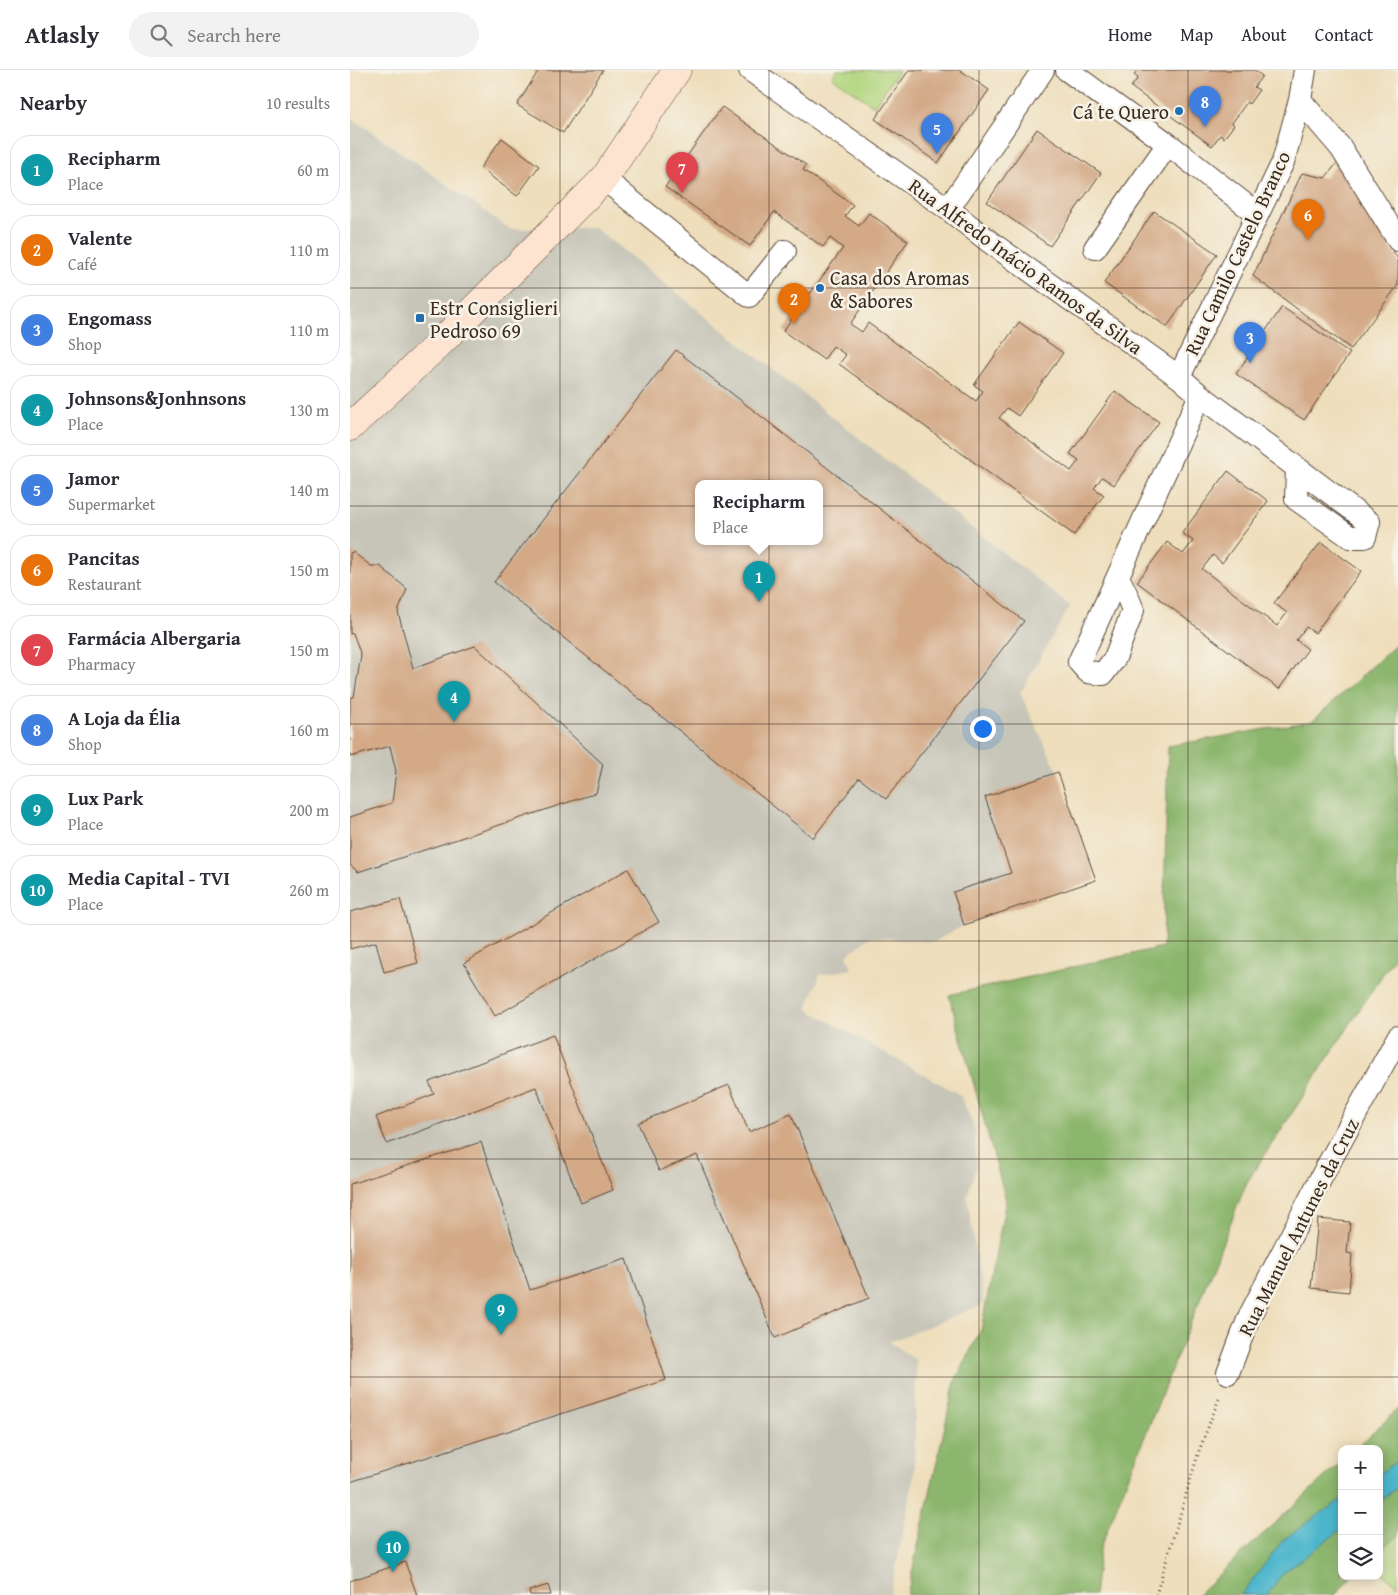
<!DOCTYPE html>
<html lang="en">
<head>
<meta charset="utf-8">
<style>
  :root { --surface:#fff; --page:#f2f2f3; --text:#2b2b33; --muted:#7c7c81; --line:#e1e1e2; --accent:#1f6fb2 }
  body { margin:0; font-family:"Gentium Book Plus",serif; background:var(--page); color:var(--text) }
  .controls { position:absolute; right:15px; bottom:15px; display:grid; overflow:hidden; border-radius:10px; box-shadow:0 2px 12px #0003 }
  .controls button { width:45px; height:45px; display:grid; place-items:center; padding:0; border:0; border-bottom:1px solid var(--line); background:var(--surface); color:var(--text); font:25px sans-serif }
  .you { position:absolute; left:632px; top:658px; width:18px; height:18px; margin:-12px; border:4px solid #fff; border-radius:50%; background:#1a73e8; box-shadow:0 0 0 8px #1a73e833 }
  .badge { display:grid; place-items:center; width:32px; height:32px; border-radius:50%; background:var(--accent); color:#fff; font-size:16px; font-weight:700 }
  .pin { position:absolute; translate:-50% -41px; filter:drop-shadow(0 1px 2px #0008) }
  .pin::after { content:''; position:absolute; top:26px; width:18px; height:15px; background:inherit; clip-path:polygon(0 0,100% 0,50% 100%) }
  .popup { position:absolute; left:345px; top:410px; width:128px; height:65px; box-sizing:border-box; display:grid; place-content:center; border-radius:10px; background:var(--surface); filter:drop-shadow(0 1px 4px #0005); font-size:16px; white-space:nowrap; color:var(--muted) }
  .popup b { font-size:19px; color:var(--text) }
  .popup::after { content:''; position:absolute; left:50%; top:100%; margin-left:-10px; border:10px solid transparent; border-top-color:var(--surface) }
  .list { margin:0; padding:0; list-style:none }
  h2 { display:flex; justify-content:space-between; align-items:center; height:65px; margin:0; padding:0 20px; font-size:21px }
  h2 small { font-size:16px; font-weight:400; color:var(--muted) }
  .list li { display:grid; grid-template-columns:32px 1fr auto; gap:15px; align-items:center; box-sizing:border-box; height:70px; margin:0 10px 10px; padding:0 10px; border:1px solid var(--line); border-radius:20px }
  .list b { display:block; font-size:19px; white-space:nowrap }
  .list p { margin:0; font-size:16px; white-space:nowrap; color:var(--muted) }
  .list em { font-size:16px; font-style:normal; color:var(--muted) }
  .icon { flex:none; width:28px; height:28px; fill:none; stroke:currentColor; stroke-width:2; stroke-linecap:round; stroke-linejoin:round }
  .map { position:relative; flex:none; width:1048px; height:1525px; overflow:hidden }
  header { display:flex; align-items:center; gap:30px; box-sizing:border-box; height:70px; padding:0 25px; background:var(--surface); border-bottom:1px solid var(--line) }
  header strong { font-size:24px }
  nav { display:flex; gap:28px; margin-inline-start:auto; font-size:18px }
  .search { width:350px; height:45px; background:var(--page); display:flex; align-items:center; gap:12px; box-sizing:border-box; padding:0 18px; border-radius:28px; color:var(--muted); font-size:19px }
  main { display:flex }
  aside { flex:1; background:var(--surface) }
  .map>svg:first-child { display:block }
  .industrial { fill:#c6c5b8; fill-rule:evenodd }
  .green { fill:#b1d57e; stroke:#76804e }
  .forest { fill:#8cb66d; stroke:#647046 }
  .water { fill:#4eb6cc; stroke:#447075 }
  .building { fill:#d3a986; fill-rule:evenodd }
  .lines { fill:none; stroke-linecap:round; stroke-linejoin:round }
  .minor-casing { stroke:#564536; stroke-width:24 }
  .secondary-casing { stroke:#564536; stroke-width:29 }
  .path { stroke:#564536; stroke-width:3; stroke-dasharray:1 4; stroke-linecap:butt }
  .minor { stroke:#fff; stroke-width:22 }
  .secondary { stroke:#fde4d0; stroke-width:28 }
  .grid { fill:none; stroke:#3b2a1e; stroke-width:1; stroke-opacity:0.55 }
  .poi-dot { fill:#1f6fb2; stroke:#f7f3e8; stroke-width:2 }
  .labels { text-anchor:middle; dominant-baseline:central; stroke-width:5; stroke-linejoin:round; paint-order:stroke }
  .poi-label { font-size:20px; fill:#3b2a1e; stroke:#f7f3e8; text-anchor:start }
  .street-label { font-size:20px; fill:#3b2a1e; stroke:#f7f3e8 }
</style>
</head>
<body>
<header>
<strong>Atlasly</strong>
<div class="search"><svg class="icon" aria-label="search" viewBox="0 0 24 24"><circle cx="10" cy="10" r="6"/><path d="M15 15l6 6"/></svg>Search here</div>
<nav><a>Home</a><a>Map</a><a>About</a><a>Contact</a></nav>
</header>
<main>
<aside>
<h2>Nearby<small>10 results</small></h2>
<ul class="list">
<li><span class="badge" style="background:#0f9aa8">1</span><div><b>Recipharm</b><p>Place</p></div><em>60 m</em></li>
<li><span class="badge" style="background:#e8710a">2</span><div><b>Valente</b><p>Café</p></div><em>110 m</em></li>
<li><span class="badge" style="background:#3f7fe0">3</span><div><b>Engomass</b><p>Shop</p></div><em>110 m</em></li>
<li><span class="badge" style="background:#0f9aa8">4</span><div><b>Johnsons&amp;Jonhnsons</b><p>Place</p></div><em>130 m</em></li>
<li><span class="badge" style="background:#3f7fe0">5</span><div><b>Jamor</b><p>Supermarket</p></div><em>140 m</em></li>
<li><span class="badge" style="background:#e8710a">6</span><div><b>Pancitas</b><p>Restaurant</p></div><em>150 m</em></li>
<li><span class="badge" style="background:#e0444e">7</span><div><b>Farmácia Albergaria</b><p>Pharmacy</p></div><em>150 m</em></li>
<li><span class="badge" style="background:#3f7fe0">8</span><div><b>A Loja da Élia</b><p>Shop</p></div><em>160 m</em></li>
<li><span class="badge" style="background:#0f9aa8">9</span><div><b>Lux Park</b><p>Place</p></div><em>200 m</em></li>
<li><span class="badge" style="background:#0f9aa8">10</span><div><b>Media Capital - TVI</b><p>Place</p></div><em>260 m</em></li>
</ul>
</aside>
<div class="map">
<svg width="1048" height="1525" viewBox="0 0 1048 1525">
  <rect width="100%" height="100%" fill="#f7f3e8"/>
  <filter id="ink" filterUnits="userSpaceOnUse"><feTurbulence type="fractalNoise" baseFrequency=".02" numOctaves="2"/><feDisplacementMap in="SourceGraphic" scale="10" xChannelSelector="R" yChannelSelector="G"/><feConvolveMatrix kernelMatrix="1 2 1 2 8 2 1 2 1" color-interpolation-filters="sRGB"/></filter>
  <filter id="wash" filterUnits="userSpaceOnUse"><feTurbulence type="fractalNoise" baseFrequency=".0096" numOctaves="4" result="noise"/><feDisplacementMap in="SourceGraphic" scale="20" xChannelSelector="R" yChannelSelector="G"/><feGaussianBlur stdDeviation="1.12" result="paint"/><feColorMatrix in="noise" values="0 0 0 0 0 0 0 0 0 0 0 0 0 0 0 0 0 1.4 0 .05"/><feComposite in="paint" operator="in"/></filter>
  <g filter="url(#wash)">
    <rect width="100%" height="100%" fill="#eedebc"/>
    <path class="industrial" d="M0 47 160 159 245 158 720 536 670 623 708 702 746 810 614 855 584 872 520 867 497 885 502 899 470 905 457 939 610 1025 625 1059 626 1098 617 1126 634 1234 539 1272 566 1290 564 1408 540 1525H0ZM349 413H469V471H349Z"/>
    <path class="green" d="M487 0H549L524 36 482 7Z
      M1048 1465V1516L1029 1500V1480Z"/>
    <path class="forest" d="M1048 573V881L897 1112 750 1478 744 1525H557L605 1311 631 1260 656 1130 599 925 813 877 818 676 962 651Z
      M1048 1339V1465L1029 1480V1379H1005Z
      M992 1391V1506H1002L985 1525H847Z"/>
    <path class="water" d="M1048 1390V1417L1029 1431V1404Z
      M992 1429V1459L933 1503 917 1525H891L934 1469Z"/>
    <g id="blocks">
      <path class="building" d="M189 0H253L213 63 167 35Z
        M559 0H610L639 20 588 93 525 49Z
        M784 0H904L912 6 904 17 909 20 899 34 897 32 882 53 884 55 874 68 870 65 862 76 781 17 788 8 784 5 786 2Z
        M372 37 456 95 453 100 503 135 495 146 509 156 519 143 558 171 500 254 512 262 518 253 626 331 633 321 624 315 669 252 713 283 668 346 657 338 649 348 721 401 729 390 720 384 765 321 809 352 764 415 752 407 744 418 754 425 724 465 489 294 496 285 483 276 474 290 433 261 493 178 480 168 473 177 424 142 400 176 315 117Z
        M687 59 751 103 700 176 637 132Z
        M152 68 189 96 167 126 130 98Z
        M988 92 1048 189V215L1001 279 903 206 952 103 975 108Z
        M804 141 867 184 817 257 754 213Z
        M932 237 1000 283 954 350 886 304Z
        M326 280 674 551 536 729 509 708 463 768 144 512ZM349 413H469V471H349Z
        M878 401 918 431 872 493 863 485 852 499 911 544 927 556 937 543 924 533 971 472 1011 501 965 563 956 557 946 570 958 579 929 619 787 512 817 472 833 484 843 471 832 463Z
        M3 482 21 496H30L57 519 48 542 63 598 125 576 253 694 246 723 8 802 0 795V747L42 733 46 701 40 676 0 687V628L4 627 11 585 3 563 0 564V483Z
        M708 702 746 810 614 855 603 822 661 803 635 727Z
        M278 799 309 852 145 946 114 893Z
        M50 829 68 893 34 902 26 872 0 879V842Z
        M203 965 263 1120 231 1133 186 1017 37 1074 26 1047 84 1024 79 1012Z
        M379 1015 399 1062 441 1044 519 1228 425 1268 347 1085 309 1101 288 1053Z
        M131 1072 180 1220 276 1189 316 1310 0 1412V1114Z
        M968 1149 1000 1152 997 1183 1002 1184 999 1222 961 1218Z
        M55 1492 67 1525H0V1511Z
        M198 1515 201 1525H180L179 1521Z"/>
    </g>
  </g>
  <g filter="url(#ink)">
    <use href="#blocks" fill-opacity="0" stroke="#564536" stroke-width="1"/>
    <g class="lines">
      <g class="minor-casing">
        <path id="minor" d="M400 0 598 139 640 172 829 307 850 325 1019 452 1015 467H1000L946 429 947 398
          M717 0 818 74 907 144
          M950 30 991 78 1048 170
          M254 109 399 226 435 181
          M598 139 693 0
          M745 178 818 74
          M829 307 933 92 950 30 955 0
          M768 507 776 523 783 540 765 588 753 604 738 602 729 592 850 325
          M878 1303 899 1247 974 1102 1048 967"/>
      </g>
      <g class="secondary-casing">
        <path id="secondary" d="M0 357 90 273 254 109 327 0"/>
      </g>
      <path class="path" d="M806 1525 849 1381 870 1326"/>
      <use href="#minor" class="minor"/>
      <use href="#secondary" class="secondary"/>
    </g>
  </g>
  <path class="grid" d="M210 0V1525M419 0V1525M629 0V1525M838 0V1525M0 218H1048M0 436H1048M0 654H1048M0 871H1048M0 1089H1048M0 1307H1048"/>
  <g class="poi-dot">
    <circle cx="829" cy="41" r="5"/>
    <circle cx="470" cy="218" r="5"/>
    <rect x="65" y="243" width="10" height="10" rx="2.5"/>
  </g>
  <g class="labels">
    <g class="poi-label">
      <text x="819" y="41" text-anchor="end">Cá te Quero</text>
      <text x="480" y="207">Casa dos Aromas<tspan x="480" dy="23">&amp; Sabores</tspan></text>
      <text x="80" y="237">Estr Consiglieri<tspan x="80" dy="23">Pedroso 69</tspan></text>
    </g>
    <g class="street-label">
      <text transform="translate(887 183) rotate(-65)">Rua Camilo Castelo Branco</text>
      <text transform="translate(676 196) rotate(36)">Rua Alfredo Inácio Ramos da Silva</text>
      <text transform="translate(948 1157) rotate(-63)">Rua Manuel Antunes da Cruz</text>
    </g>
  </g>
</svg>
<div class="controls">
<button>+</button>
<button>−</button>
<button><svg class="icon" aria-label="layers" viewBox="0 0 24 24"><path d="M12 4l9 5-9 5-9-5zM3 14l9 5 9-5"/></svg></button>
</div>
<div class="you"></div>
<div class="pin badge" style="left:409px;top:532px;background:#0f9aa8">1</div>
<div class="popup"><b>Recipharm</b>Place</div>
<div class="pin badge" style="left:444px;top:254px;background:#e8710a">2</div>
<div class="pin badge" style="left:900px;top:293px;background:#3f7fe0">3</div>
<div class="pin badge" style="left:104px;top:652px;background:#0f9aa8">4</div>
<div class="pin badge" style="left:587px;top:84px;background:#3f7fe0">5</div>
<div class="pin badge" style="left:958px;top:170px;background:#e8710a">6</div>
<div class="pin badge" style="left:332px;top:123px;background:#e0444e">7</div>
<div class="pin badge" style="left:855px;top:57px;background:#3f7fe0">8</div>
<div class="pin badge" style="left:151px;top:1265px;background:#0f9aa8">9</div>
<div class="pin badge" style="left:43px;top:1502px;background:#0f9aa8">10</div>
</div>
</main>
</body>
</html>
